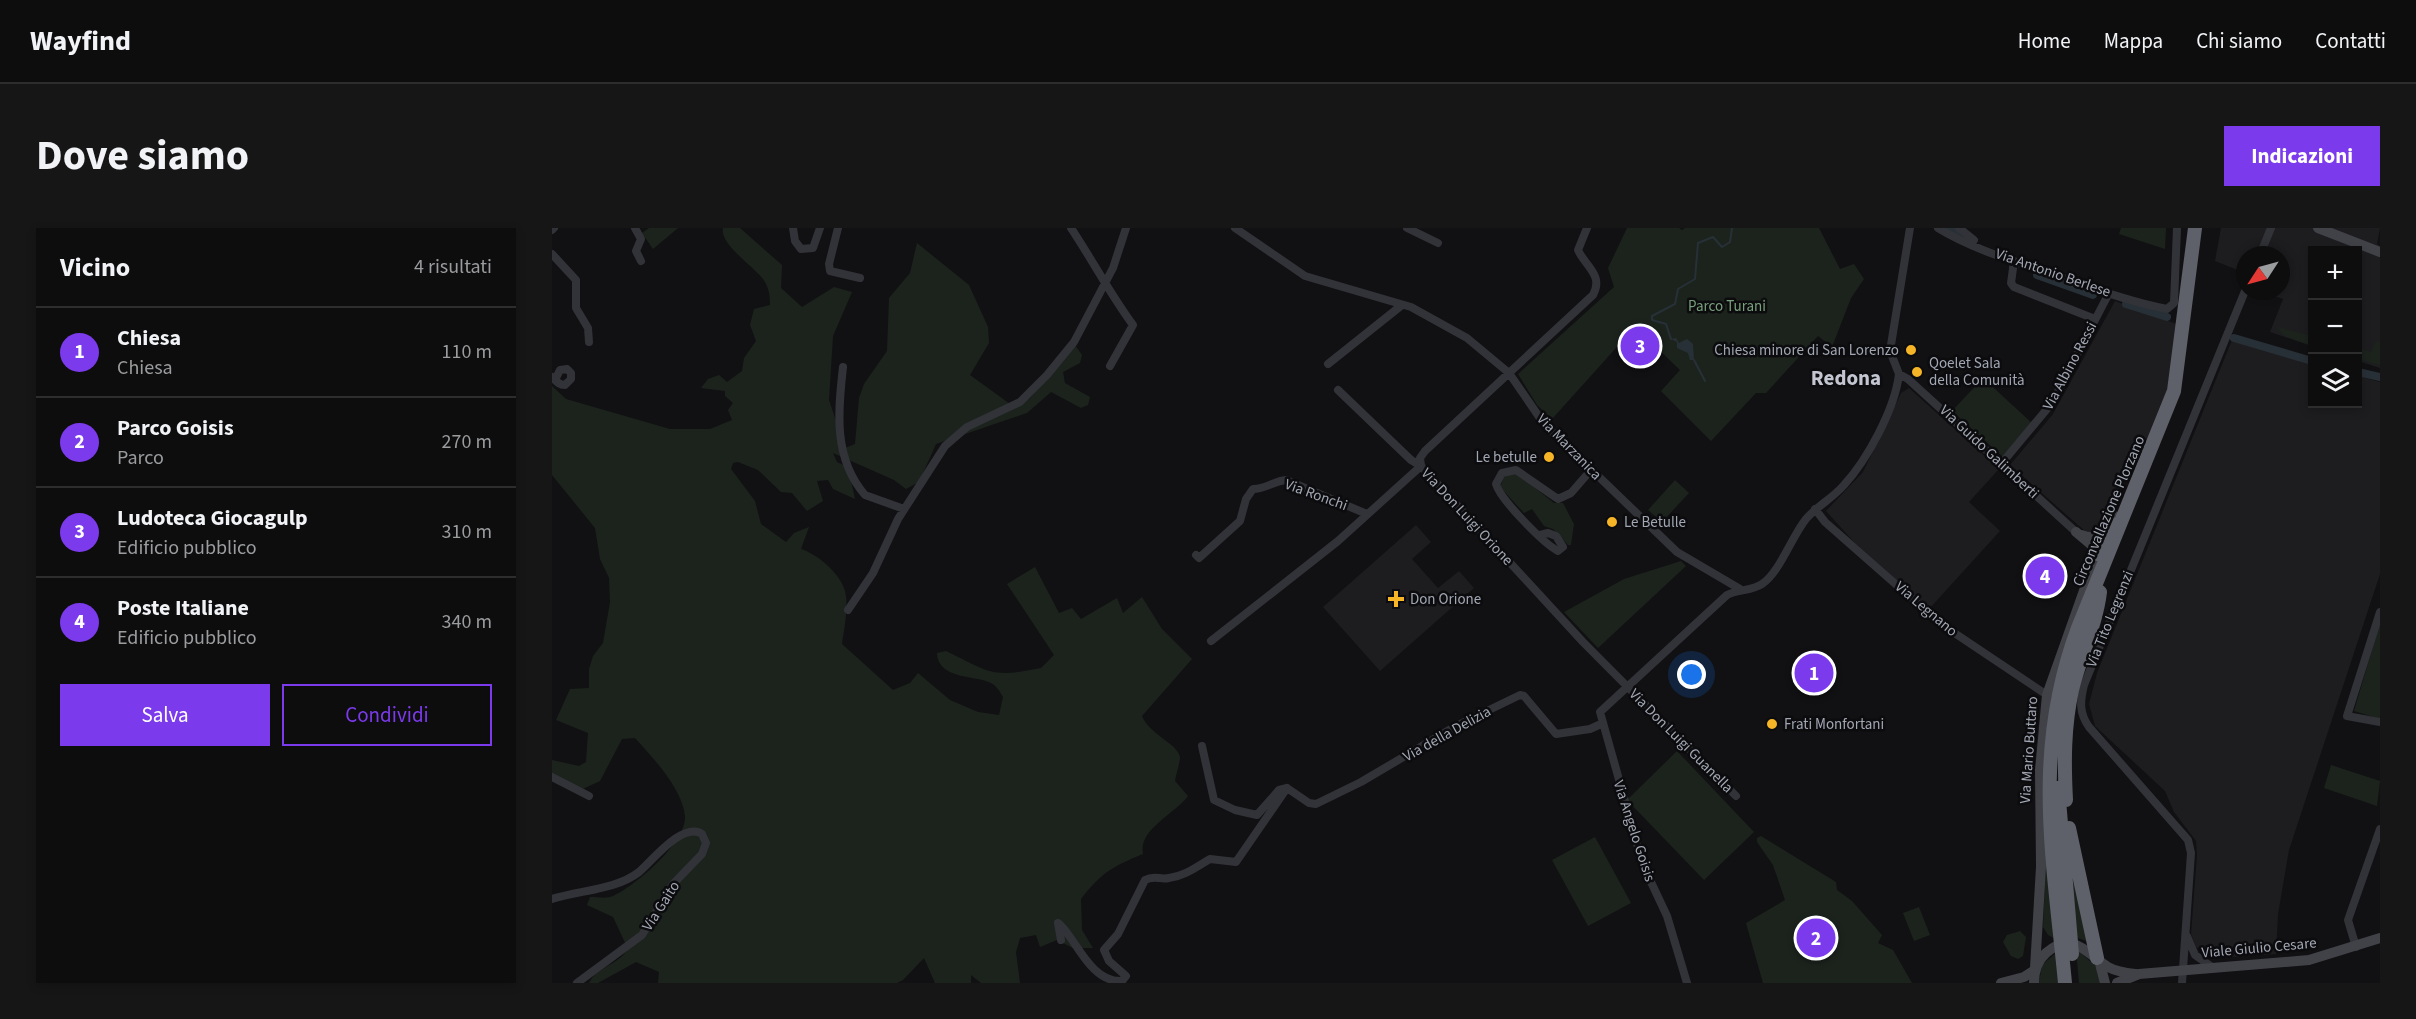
<!DOCTYPE html>
<html lang="it">
<head>
<meta charset="utf-8">
<style>
  :root { --surface:#0d0d0e; --page:#161617; --text:#f1f3f6; --muted:#9a9c9e; --line:#2d2d2e; --accent:#7c3aed }
  body { margin:0; font-family:"Source Sans 3",sans-serif; background:var(--page); color:var(--text) }
  .controls { position:absolute; right:18px; top:18px; display:grid; overflow:hidden; border-radius:0px; box-shadow:0 3px 9px #0003 }
  .controls button { width:54px; height:54px; display:grid; place-items:center; padding:0; border:0; border-bottom:2px solid var(--line); background:var(--surface); color:var(--text); font:30px sans-serif }
  .compass { position:absolute; left:1684px; top:18px; width:54px; height:54px; border-radius:50%; background:var(--surface); box-shadow:0 3px 9px #0003; rotate:234deg }
  .you { position:absolute; left:1140px; top:447px; width:21px; height:21px; margin:-15px; border:4px solid #fff; border-radius:50%; background:#1a73e8; box-shadow:0 0 0 9px #1a73e833 }
  .badge { display:grid; place-items:center; width:39px; height:39px; border-radius:50%; background:var(--accent); color:#fff; font-size:20px; font-weight:700 }
  .pin { position:absolute; translate:-50% -50%; border:3px solid #fff; box-shadow:0 2px 6px #0006 }
  .list { margin:0; padding:0; list-style:none }
  h2 { display:flex; justify-content:space-between; align-items:center; height:78px; margin:0; padding:0 24px; font-size:26px }
  h2 small { font-size:20px; font-weight:400; color:var(--muted) }
  .list li { display:grid; grid-template-columns:39px 1fr auto; gap:18px; align-items:center; box-sizing:border-box; height:90px; padding:0 24px; border-top:2px solid var(--line) }
  .list b { display:block; font-size:22px; white-space:nowrap }
  .list p { margin:0; font-size:20px; white-space:nowrap; color:var(--muted) }
  .list em { font-size:20px; font-style:normal; color:var(--muted) }
  .actions { display:flex; gap:12px; padding:18px 24px }
  .actions a { flex:1; padding:14px 0; border:2px solid var(--accent); border-radius:0px; text-align:center; font-size:21px; color:var(--accent) }
  .actions .main { background:var(--accent); color:#fff }
  .icon { flex:none; width:33px; height:33px; fill:none; stroke:currentColor; stroke-width:2; stroke-linecap:round; stroke-linejoin:round }
  .map { position:relative; flex:none; width:1828px; height:755px; overflow:hidden; border-radius:0px }
  header { display:flex; align-items:center; gap:36px; box-sizing:border-box; height:84px; padding:0 30px; background:var(--surface); border-bottom:2px solid var(--line) }
  header strong { font-size:28px }
  nav { display:flex; gap:33px; margin-inline-start:auto; font-size:21px }
  .intro { display:flex; align-items:center; justify-content:space-between; box-sizing:border-box; height:144px; padding:0 36px }
  h1 { margin:0; font-size:42px }
  .button { padding:15px 27px; border-radius:0px; background:var(--accent); color:#fff; font-size:21px; font-weight:700 }
  main { display:flex; gap:36px; padding:0 36px }
  aside { flex:1; background:var(--surface); border-radius:0px; box-shadow:0 3px 9px #0003 }
  .map>svg:first-child { display:block }
  .built { fill:#1d1d20 }
  .green { fill:#1c231d }
  .water { fill:#283037 }
  .lines { fill:none; stroke-linecap:round; stroke-linejoin:round }
  .stream { stroke:#283037; stroke-width:2 }
  .canal { stroke:#283037; stroke-width:8 }
  .street { stroke:#323338; stroke-width:8 }
  .secondary { stroke:#404248; stroke-width:10 }
  .highway { stroke:#5e6169; stroke-width:14 }
  .poi-dot { fill:#f6b526; stroke:#0c0c0e; stroke-width:2 }
  .labels { text-anchor:middle; dominant-baseline:central; stroke-width:5; stroke-linejoin:round; paint-order:stroke }
  .street-label { font-size:15px; fill:#a2a7b4; stroke:#0c0c0e }
  .park-label { font-size:15px; fill:#79a07c; stroke:#0c0c0e }
  .poi-label { font-size:15px; fill:#a2a7b4; stroke:#0c0c0e; text-anchor:start }
  .district-label { font-size:21px; font-weight:bold; fill:#c3c6d0; stroke:#0c0c0e }
</style>
</head>
<body>
<header>
<strong>Wayfind</strong>
<nav><a>Home</a><a>Mappa</a><a>Chi siamo</a><a>Contatti</a></nav>
</header>
<div class="intro"><h1>Dove siamo</h1><a class="button">Indicazioni</a></div>
<main>
<aside>
<h2>Vicino<small>4 risultati</small></h2>
<ul class="list">
<li><span class="badge">1</span><div><b>Chiesa</b><p>Chiesa</p></div><em>110 m</em></li>
<li><span class="badge">2</span><div><b>Parco Goisis</b><p>Parco</p></div><em>270 m</em></li>
<li><span class="badge">3</span><div><b>Ludoteca Giocagulp</b><p>Edificio pubblico</p></div><em>310 m</em></li>
<li><span class="badge">4</span><div><b>Poste Italiane</b><p>Edificio pubblico</p></div><em>340 m</em></li>
</ul>
<div class="actions"><a class="main">Salva</a><a>Condividi</a></div>
</aside>
<div class="map">
<svg width="1828" height="755" viewBox="0 0 1828 755">
  <rect width="100%" height="100%" fill="#111113"/>
  <path class="built" d="M1669 0H1828L1825 16 1828 18V140L1806 133V22H1760V118L1718 104 1731 71 1708 63H1729V27H1693V45L1663 33Z
    M1563 73 1627 97 1621 144 1602 206 1588 214 1553 298 1542 305 1534 304 1458 237 1501 186Z
    M1680 112 1760 135V176H1806V148L1828 154V346L1737 622 1726 686 1724 726 1664 730 1644 719 1639 706 1645 627 1644 613 1622 584 1613 563 1543 498 1537 476 1545 445Z
    M1357 160 1447 241 1417 274 1448 303 1377 381 1302 314 1274 283 1311 244 1349 165Z
    M864 297 879 314 860 331 886 360 907 343 922 360 828 443 771 379Z"/>
  <path class="green" d="M97 0H126L101 21 90 5Z
    M171 0H188L230 37 229 60 250 79 282 59 300 64 281 108 277 172 293 220 303 216 307 170 312 156 335 123 337 70 358 45 365 15 417 57 436 99 437 115 418 147 458 176 477 171 523 117 530 127 528 135 511 144 513 155 538 169 536 177 529 180 499 164 475 185 384 216 367 254 354 261 342 252 281 225 285 234 296 239 303 271 281 261 276 252 265 253 271 273 255 283 240 265 229 264 206 242 186 234 181 235 179 241 203 273 209 296 234 314 242 305 257 299 249 321C265 326 288 345 293 363 297 379 292 400 290 416L341 462 358 455 366 445 398 472 426 484 447 487 451 469C448 464 445 458 439 455 424 447 386 452 385 425L394 423C440 445 437 450 489 440L502 427 455 356 483 339 507 385 520 380 529 391 565 370 571 385 590 369 610 401 640 431 590 488C598 507 625 515 628 529 628 535 624 546 623 553L636 568C623 586 586 601 591 626 561 638 549 645 529 671L530 702 541 720H521L505 712 488 719 484 707 468 710 464 724 468 755H429L419 747V755H383L372 730 351 752 345 755H106L107 744 84 734 46 755H37C45 739 66 737 76 721L61 689 35 677 38 669C45 669 55 671 61 668 83 658 135 614 133 588 130 560 101 530 83 510L70 511 48 553 24 564 0 549V532L27 538 34 534 36 505 4 492 18 461 37 460V441L41 428 51 415 58 374 57 350 48 331 43 300 0 247V158L14 171 118 201H158L180 192 176 182 181 175 173 168V163L149 160 156 151 167 147 175 154 190 143 192 130 204 113 198 97 202 81 218 77C218 68 217 61 213 54 205 40 167 17 171 0Z
    M1075 0H1127L1130 2 1133 0H1267L1288 41 1302 36 1312 51 1299 70 1280 119 1266 108 1214 165H1204L1159 213 1109 163 1128 142 1103 118 1094 128 1073 110 1000 191 985 177 966 146 1062 59 1056 40Z
    M1569 0H1614L1613 21 1567 6Z
    M1725 99 1760 108V118L1732 108Z
    M1824 113 1828 114V137L1806 131V120L1819 124Z
    M1431 150 1481 196 1451 229 1400 183Z
    M964 245 1002 275H1011L1022 296 1019 317H1016L1001 301 992 298 980 281 972 285 948 259 953 247Z
    M1123 252 1137 265 1110 294 1096 282Z
    M1129 333 1134 338 1046 420 1012 384 1072 351Z
    M1828 395V491L1802 483Z
    M1125 523 1202 604 1152 652 1075 572Z
    M1779 537 1828 553 1825 578 1772 560Z
    M1209 608 1284 654 1285 662 1300 673 1330 707 1326 715 1341 722 1360 755H1211L1194 695 1233 672 1221 637 1205 614V610Z
    M1043 609 1079 675 1036 698 1000 632Z
    M1495 613 1504 711 1496 707 1491 699Z
    M1515 613 1540 715 1523 709Z
    M1367 679 1378 707 1362 713 1351 685Z
    M1468 703 1474 709 1471 728 1466 731 1459 728 1451 714 1455 707Z
    M1524 721 1546 740 1549 755H1527Z
    M1505 724 1508 755H1487L1490 737Z"/>
  <path class="water" d="M1124 110 1127 115 1135 111 1141 116 1142 132H1138L1136 125 1125 120V114L1119 111Z"/>
  <g class="lines">
    <path class="stream" d="M1119 111 1114 96 1100 92V88L1123 76 1126 61 1143 51 1146 15 1161 9 1170 19 1178 14 1180 0
      M1142 132 1153 153"/>
    <path class="canal" d="M1398 0 1412 9
      M1485 47 1541 67
      M1574 76 1615 89
      M1682 110 1760 133
      M1806 144 1828 149"/>
    <path class="street" d="M83 0 89 11 84 23 89 33
      M241 0 243 13 249 21 261 20 268 0
      M286 0 277 36 278 43 308 50
      M519 0C541 33 558 66 581 97L558 138
      M683 0 753 48 859 79 915 110 957 145 992 196 1125 324 1188 361
      M855 0 886 15
      M1386 0C1422 22 1465 34 1505 48 1541 60 1578 74 1615 81L1622 75 1625 0
      M1407 0 1422 12 1419 16
      M0 2 2 0
      M0 26 24 52V80L36 100 37 114
      M1708 27 1719 0
      M1462 33 1459 55 1462 59 1543 91
      M776 136 850 77
      M291 139C286 183 281 230 313 267L352 281
      M1347 146 1356 151 1524 304
      M1347 146 1338 123 1358 0
      M0 149C4 153 7 157 13 157L19 151V145L15 141 8 142 3 152
      M786 162 859 232 869 238 1031 414 1184 568
      M1450 235 1500 175 1557 65
      M869 238 868 230 873 223 1041 67C1052 47 1033 38 1026 22L1035 0
      M1263 281 1273 294 1389 396 1495 467
      M988 307 996 305 1004 308 1011 319 1006 323C991 315 948 271 944 256L950 245 964 242 1006 271 1019 265 1039 242
      M644 327 647 330 688 293 694 271 701 261C714 261 722 253 734 252L815 286
      M296 382 321 345 346 291 393 218 415 199 468 174 495 147 522 114 561 40 574 0
      M1828 384 1795 488 1828 494
      M659 413 786 313 869 238
      M650 518 662 572 683 582 705 587 727 562 735 560
      M0 549 37 568
      M0 671C28 662 64 662 87 644 100 633 131 593 150 606L154 615 150 626 121 656 90 707 25 755
      M1635 708 1643 727 1660 739
      M509 712 506 695C522 706 537 755 570 753L574 748 557 733 552 722 566 706 593 652C602 647 608 652 617 650 633 648 644 639 658 631L684 634 735 560 757 575 764 576 809 554 904 498 968 467 972 468 1004 506 1038 501 1049 496
      M1804 719 1796 692 1828 601
      M1135 755 1115 688 1091 637 1048 484 1175 367C1187 361 1200 363 1210 356 1228 344 1240 308 1254 291 1265 278 1281 270 1292 257 1315 232 1343 181 1347 146
      M1630 755 1639 625 1636 612 1537 499C1527 485 1528 473 1532 457L1693 63"/>
    <path class="secondary" d="M1766 0 1828 24
      M1530 307C1547 314 1555 301 1563 288
      M1547 732 1553 755
      M1483 740 1489 639 1488 542 1495 467 1545 326 1543 320 1524 304
      M1449 755 1472 749 1483 742
      M1482 755C1482 743 1485 733 1494 725 1521 701 1536 727 1556 739 1565 744 1575 745 1584 746
      M1565 755 1587 746 1757 732 1828 710"/>
    <path class="highway" d="M1545 326 1560 296
      M1506 560 1520 726
      M1514 572C1512 534 1512 499 1520 462 1528 428 1544 398 1548 364
      M1517 600 1545 730
      M1513 755C1501 629 1480 523 1526 400L1622 163 1643 0"/>
  </g>
  <g class="poi-dot">
    <circle cx="1359" cy="122" r="6"/>
    <circle cx="1365" cy="144" r="6"/>
    <circle cx="997" cy="229" r="6"/>
    <circle cx="1060" cy="294" r="6"/>
    <path d="M841 362h6v6h6v6h-6v6h-6v-6h-6v-6h6z"/>
    <circle cx="1220" cy="496" r="6"/>
  </g>
  <g class="labels">
    <g class="street-label">
      <text transform="translate(1501 45) rotate(19)">Via Antonio Berlese</text>
      <text transform="translate(1518 138) rotate(-62)">Via Albino Ressi</text>
      <text transform="translate(1017 219) rotate(46)">Via Marzanica</text>
      <text transform="translate(1437 224) rotate(43)">Via Guido Galimberti</text>
      <text transform="translate(764 267) rotate(20)">Via Ronchi</text>
      <text transform="translate(1557 283) rotate(-67)">Circonvallazione Plorzano</text>
      <text transform="translate(915 289) rotate(47)">Via Don Luigi Orione</text>
      <text transform="translate(1374 381) rotate(40)">Via Legnano</text>
      <text transform="translate(1558 391) rotate(-68)">Via Tito Legrenzi</text>
      <text transform="translate(895 506) rotate(-29)">Via della Delizia</text>
      <text transform="translate(1129 513) rotate(45)">Via Don Luigi Guanella</text>
      <text transform="translate(1477 522) rotate(-86)">Via Mario Buttaro</text>
      <text transform="translate(1082 603) rotate(72)">Via Angelo Goisis</text>
      <text transform="translate(109 678) rotate(-57)">Via Gaito</text>
      <text transform="translate(1707 720) rotate(-5)">Viale Giulio Cesare</text>
    </g>
    <g class="park-label">
      <text x="1175" y="78">Parco Turani</text>
    </g>
    <g class="poi-label">
      <text x="1347" y="122" text-anchor="end">Chiesa minore di San Lorenzo</text>
      <text x="1377" y="135">Qoelet Sala<tspan x="1377" dy="17">della Comunità</tspan></text>
      <text x="985" y="229" text-anchor="end">Le betulle</text>
      <text x="1072" y="294">Le Betulle</text>
      <text x="858" y="371">Don Orione</text>
      <text x="1232" y="496">Frati Monfortani</text>
    </g>
    <g class="district-label">
      <text x="1294" y="150">Redona</text>
    </g>
  </g>
</svg>
<div class="controls">
<button>+</button>
<button>−</button>
<button><svg class="icon" aria-label="layers" viewBox="0 0 24 24"><path d="M12 4l9 5-9 5-9-5zM3 14l9 5 9-5"/></svg></button>
</div>
<svg class="compass" viewBox="-18 -18 36 36"><path d="M0-13l5 13h-10z" fill="#e53935"/><path d="M0 13l5-13h-10z" fill="#9a9c9e"/></svg>
<div class="you"></div>
<div class="pin badge" style="left:1262px;top:445px">1</div>
<div class="pin badge" style="left:1264px;top:710px">2</div>
<div class="pin badge" style="left:1088px;top:118px">3</div>
<div class="pin badge" style="left:1493px;top:348px">4</div>
</div>
</main>
</body>
</html>
